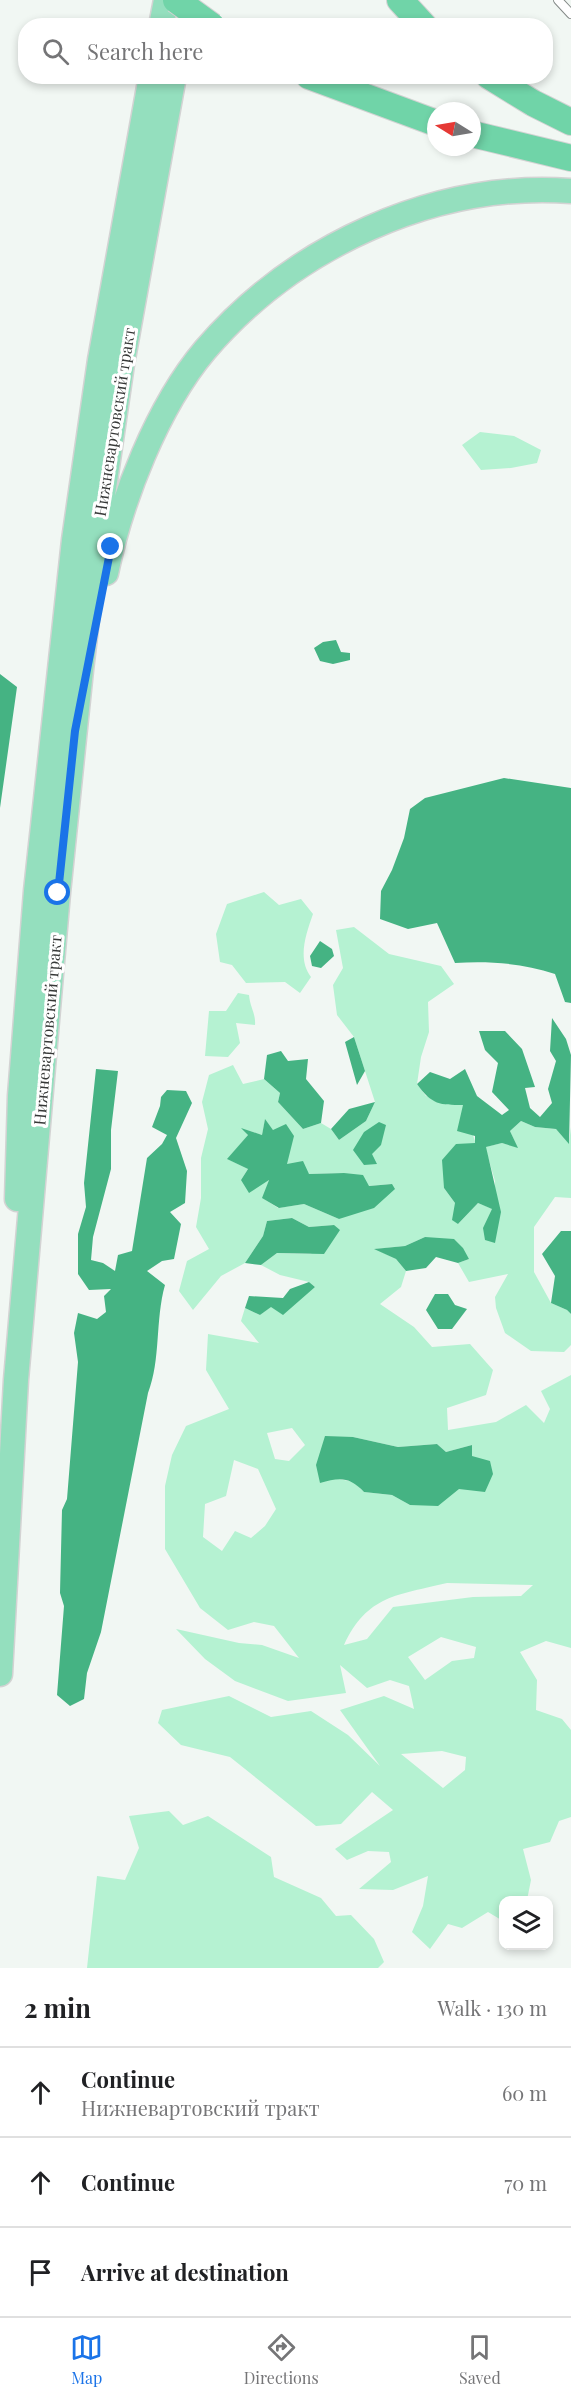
<!DOCTYPE html>
<html lang="en">
<head>
<meta charset="utf-8">
<style>
  :root { --surface:#fff; --page:#f2f2f2; --text:#202124; --muted:#757577; --line:#e0e0e0; --accent:#1a73e8 }
  body { margin:0; font-family:"Playfair Display",serif; background:var(--page); color:var(--text) }
  .controls { position:absolute; right:18px; bottom:18px; display:grid; overflow:hidden; border-radius:12px; box-shadow:0 3px 9px #0003 }
  .controls button { width:54px; height:54px; display:grid; place-items:center; padding:0; border:0; border-bottom:2px solid var(--line); background:var(--surface); color:var(--text); font:30px sans-serif }
  .compass { position:absolute; left:427px; top:102px; width:54px; height:54px; border-radius:50%; background:var(--surface); box-shadow:0 3px 9px #0003; rotate:281deg }
  .stop { position:absolute; width:18px; height:18px; margin:-14px; border:4px solid #1a73e8; border-radius:50%; background:#fff }
  .stop.end { background:#1a73e8; border-color:#fff; box-shadow:0 2px 6px #0008 }
  .list { margin:0; padding:0; list-style:none }
  h2 { display:flex; justify-content:space-between; align-items:center; height:78px; margin:0; padding:0 24px; font-size:26px }
  h2 small { font-size:20px; font-weight:400; color:var(--muted) }
  .list li { display:grid; grid-template-columns:39px 1fr auto; gap:18px; align-items:center; box-sizing:border-box; height:90px; padding:0 24px; border-top:2px solid var(--line) }
  .list b { display:block; font-size:22px; white-space:nowrap }
  .list p { margin:0; font-size:20px; white-space:nowrap; color:var(--muted) }
  .list em { font-size:20px; font-style:normal; color:var(--muted) }
  .icon { flex:none; width:33px; height:33px; fill:none; stroke:currentColor; stroke-width:2; stroke-linecap:round; stroke-linejoin:round }
  .map { position:relative; flex:none; width:571px; height:1968px; overflow:hidden }
  .search { position:absolute; background:var(--surface); box-shadow:0 3px 9px #0003; left:18px; right:18px; top:18px; height:66px; display:flex; align-items:center; gap:15px; box-sizing:border-box; padding:0 21px; border-radius:24px; color:var(--muted); font-size:22px }
  .sheet { height:348px; background:var(--surface) }
  nav { display:flex; justify-content:space-around; align-items:center; box-sizing:border-box; height:84px; border-top:2px solid var(--line); background:var(--surface); font-size:16px; color:var(--muted) }
  nav a { display:grid; justify-items:center; gap:3px }
  nav .on { color:var(--accent) }
  .map>svg:first-child { display:block }
  .green { fill:#b5f2d2; fill-rule:evenodd }
  .water { fill:#45b383 }
  .lines { fill:none; stroke-linecap:round; stroke-linejoin:round }
  .service-casing { stroke:#838986; stroke-width:10 }
  .primary-casing { stroke:#d3d3d3; stroke-width:27 }
  .trunk-casing { stroke:#d3d3d3; stroke-width:28 }
  .service { stroke:#fff; stroke-width:8 }
  .primary { stroke:#94dfbe; stroke-width:24 }
  .trunk { stroke:#70d4a8; stroke-width:26 }
  .trunk-bridge-casing { stroke:#d3d3d3; stroke-width:28; stroke-linecap:butt }
  .trunk-bridge { stroke:#70d4a8; stroke-width:26 }
  .route { stroke:#1a73e8; stroke-width:8 }
  .labels { text-anchor:middle; dominant-baseline:central; stroke-width:6; stroke-linejoin:round; paint-order:stroke }
  .street-label { font-size:16px; fill:#363837; stroke:#fff }
</style>
</head>
<body>
<div class="map">
<svg width="571" height="1968" viewBox="0 0 571 1968">
  <rect width="100%" height="100%" fill="#f1f7f3"/>
  <path class="green" d="M480 432 514 436 541 450 537 463 511 468 481 470 462 445Z
    M264 892 279 905 301 899 313 914C306 934 297 959 311 977L300 993 285 982 246 983 232 965 220 962 216 934 227 904Z
    M354 927 389 954 441 966 454 984 428 1002 429 1032 421 1057 417 1084 426 1096 463 1105 476 1144 444 1188 455 1203 458 1224 478 1203 493 1209 495 1243V1181L485 1147 502 1143 517 1147 510 1131 521 1121 535 1127 556 1129 569 1143 571 1127V1198L555 1197 534 1227V1272L551 1303 567 1310 571 1314V1345L564 1352 531 1351 505 1333 496 1308 495 1297 508 1274 469 1282 458 1263 469 1259 425 1237 405 1246 376 1249 396 1259 406 1271 401 1287 380 1304 414 1327 432 1347 470 1344 493 1370 486 1395 447 1408 448 1430 496 1422 526 1405 544 1423 550 1409 541 1391 571 1375V1648L546 1641 520 1652 537 1680 536 1710 562 1719 571 1730V1817L559 1821 550 1842 523 1849 531 1880 527 1900H504L503 1921 488 1912 462 1928 448 1924 430 1949 412 1932 423 1906 428 1876 393 1890 359 1889 391 1862 389 1852 368 1851 347 1860 335 1849 393 1810 372 1792 341 1824 316 1826 230 1757 181 1745 158 1723 162 1710 229 1696 271 1717 311 1711 348 1735 380 1766 340 1710 384 1696 414 1709 409 1686 390 1680 367 1688 340 1665 346 1693 288 1701 235 1681 205 1659 176 1629 239 1643 262 1645 299 1658 274 1626 254 1622 228 1630 200 1608 165 1549V1486L172 1455 186 1426 229 1409 206 1370 208 1334 259 1343 241 1321 245 1308 260 1315 270 1307 315 1287 309 1282 280 1275 261 1265 277 1253 311 1254 334 1225 309 1227 292 1218 267 1221 263 1236 245 1263 221 1276 193 1310 179 1291 187 1261 209 1249 196 1227 201 1198V1158L208 1129 202 1102 209 1075 233 1065 243 1084 264 1079 280 1093 278 1102 303 1129 321 1123 331 1129 339 1140 366 1121 375 1102 354 1037 337 1015 333 985 343 968 336 930ZM265 1120 273 1130 287 1164 309 1174 344 1173 368 1186 392 1184 339 1219 304 1204 278 1208 263 1198 269 1180H241L248 1169 228 1159 248 1135 243 1129 262 1135ZM292 1428 305 1445 289 1461 275 1459 267 1433ZM353 1437 398 1447 437 1444 446 1452 472 1445 471 1456 410 1505 392 1495 364 1492 354 1482 334 1478ZM234 1460 258 1469 276 1509 265 1526 251 1538 235 1531 222 1551 203 1537 205 1504 226 1496ZM447 1583 533 1585 521 1596 473 1597 393 1607 367 1639 344 1645C367 1595 398 1595 447 1583ZM441 1637 476 1647 474 1658 452 1661 425 1680 408 1657ZM442 1751 466 1757 465 1770 443 1788 401 1754Z
    M238 993 249 995C250 1007 256 1014 255 1025L236 1023 240 1043 228 1057 205 1056 209 1011H226Z
    M169 1811 183 1825 208 1816 271 1857 274 1877 321 1898 336 1916 351 1915 374 1939 384 1962 378 1968H87L97 1876 125 1880 139 1848 129 1816Z"/>
  <path class="water" d="M336 640 341 652 350 653V660L333 664 320 661 314 648 323 642Z
    M0 674 17 687 0 808Z
    M504 778 571 788V1003L565 1002 555 974C522 963 489 961 455 963L437 923 408 929 380 919 381 891 392 870 404 838 410 809 425 798Z
    M320 941 332 949 334 956 321 968 312 966 310 956Z
    M552 1018 566 1039 571 1055 569 1144 556 1129 535 1127 521 1121 510 1131 518 1148 502 1143 486 1147 501 1212 495 1243 485 1240 483 1228 492 1209 478 1203 458 1224 452 1220 455 1203 444 1188 442 1160 456 1144 475 1143V1136L457 1131 463 1105C440 1105 432 1105 417 1084L430 1072 450 1079 465 1069 477 1096 502 1115 509 1110 492 1092 498 1063 485 1050 479 1031H505L522 1049 535 1087 525 1088 530 1108 540 1117 552 1103 548 1089 556 1061 550 1051Z
    M354 1037 365 1071 357 1085 345 1042Z
    M281 1051 288 1061 308 1059 306 1079 324 1101 321 1123 303 1129 278 1102 280 1093 264 1079 267 1055Z
    M96 1069 118 1071 111 1130V1169L93 1237 91 1260 103 1263 115 1271 118 1255 132 1251 147 1158 162 1144 167 1135 152 1127 160 1106 161 1097 167 1090 186 1091 192 1103 176 1138 187 1171 185 1203 170 1212 181 1224 174 1259 162 1261 147 1271 165 1285C155 1320 161 1360 148 1393L101 1632 87 1673 84 1699 70 1706 57 1695 64 1606 60 1593 62 1510 67 1499 78 1362 74 1333 78 1313 97 1319 106 1312 104 1296 111 1289 89 1290 78 1274V1234L86 1207 84 1183Z
    M375 1102 366 1121 339 1140 331 1129 349 1109Z
    M265 1119 273 1130 286 1124 294 1136 287 1164 303 1161 309 1174 344 1173 363 1175 369 1186 392 1184 395 1189 374 1208 339 1219 304 1204 279 1208 262 1198 269 1180 249 1193 241 1180 248 1169 227 1159 248 1135 241 1128 262 1135Z
    M379 1122 386 1125 381 1145 372 1154 377 1164 364 1165 353 1150 364 1132Z
    M292 1218 309 1227 334 1225 340 1230 324 1254 277 1253 261 1265 245 1263 263 1236 267 1221Z
    M561 1231H571V1314L567 1310 551 1303 555 1276 542 1254Z
    M425 1237 454 1239 463 1248 469 1259 458 1263 436 1257 426 1268 406 1271 396 1259 374 1249 405 1246Z
    M309 1282 315 1287 283 1315 271 1307 260 1315 245 1308 249 1296 283 1298 290 1289Z
    M435 1294H448L455 1305 467 1309 452 1329H438L426 1310Z
    M325 1436 353 1437 398 1447 437 1444 446 1452 472 1445V1456L490 1461 493 1474 485 1492 459 1489 438 1506 410 1505 392 1495 364 1492C350 1477 340 1477 320 1483L316 1465Z"/>
  <g class="lines">
    <g class="service-casing">
      <path id="service" d="M558 0 571 14"/>
    </g>
    <g class="primary-casing">
      <path id="primary" d="M161 26 166 0
        M106 573C121 500 157 407 205 350 293 247 434 181 571 191
        M17 1199 20 1096 36 891 74 540 100 360 151 76
        M0 1674 16 1380 58 893 81 670 96 543 122 364 174 76"/>
    </g>
    <g class="trunk-casing">
      <path id="trunk" d="M400 0 424 26
        M309 76 436 123
        M489 76 533 103 571 122
        M472 134 571 158"/>
    </g>
    <use href="#service" class="service"/>
    <use href="#primary" class="primary"/>
    <use href="#trunk" class="trunk"/>
    <g class="trunk-bridge-casing">
      <path id="trunk-bridge" d="M176 0 212 26"/>
    </g>
    <use href="#trunk-bridge" class="trunk-bridge"/>
  </g>
  <g class="lines">
    <path class="route" d="M58 893 75 731 111 547"/>
  </g>
  <g class="labels">
    <g class="street-label">
      <text transform="translate(114 422) rotate(-81)">Нижневартовский тракт</text>
      <text transform="translate(47 1030) rotate(-85)">Нижневартовский тракт</text>
    </g>
  </g>
</svg>
<div class="controls">
<button><svg class="icon" aria-label="layers" viewBox="0 0 24 24"><path d="M12 4l9 5-9 5-9-5zM3 14l9 5 9-5"/></svg></button>
</div>
<svg class="compass" viewBox="-18 -18 36 36"><path d="M0-13l5 13h-10z" fill="#e53935"/><path d="M0 13l5-13h-10z" fill="#757577"/></svg>
<div class="stop" style="left:58px;top:893px"></div>
<div class="stop end" style="left:111px;top:547px"></div>
<div class="search"><svg class="icon" aria-label="search" viewBox="0 0 24 24"><circle cx="10" cy="10" r="6"/><path d="M15 15l6 6"/></svg>Search here</div>
</div>
<section class="sheet">
<h2>2 min<small>Walk · 130 m</small></h2>
<ul class="list">
<li><svg class="icon" aria-label="ahead" viewBox="0 0 24 24"><path d="M12 20V5M6 11l6-6 6 6"/></svg><div><b>Continue</b><p>Нижневартовский тракт</p></div><em>60 m</em></li>
<li><svg class="icon" aria-label="ahead" viewBox="0 0 24 24"><path d="M12 20V5M6 11l6-6 6 6"/></svg><div><b>Continue</b></div><em>70 m</em></li>
<li><svg class="icon" aria-label="arrive" viewBox="0 0 24 24"><path d="M6 21V4h12l-3 4 3 4H6"/></svg><div><b>Arrive at destination</b></div></li>
</ul>
</section>
<nav>
<a class="on"><svg class="icon" aria-label="map" viewBox="0 0 24 24"><path d="M3 6l6-2 6 2 6-2v14l-6 2-6-2-6 2zM9 4v14M15 6v14"/></svg>Map</a>
<a><svg class="icon" aria-label="directions" viewBox="0 0 24 24"><path d="M12 3l9 9-9 9-9-9zM9 14v-3h6M13 9l2 2-2 2"/></svg>Directions</a>
<a><svg class="icon" aria-label="saved" viewBox="0 0 24 24"><path d="M7 4h10v16l-5-4-5 4z"/></svg>Saved</a>
</nav>
</body>
</html>
